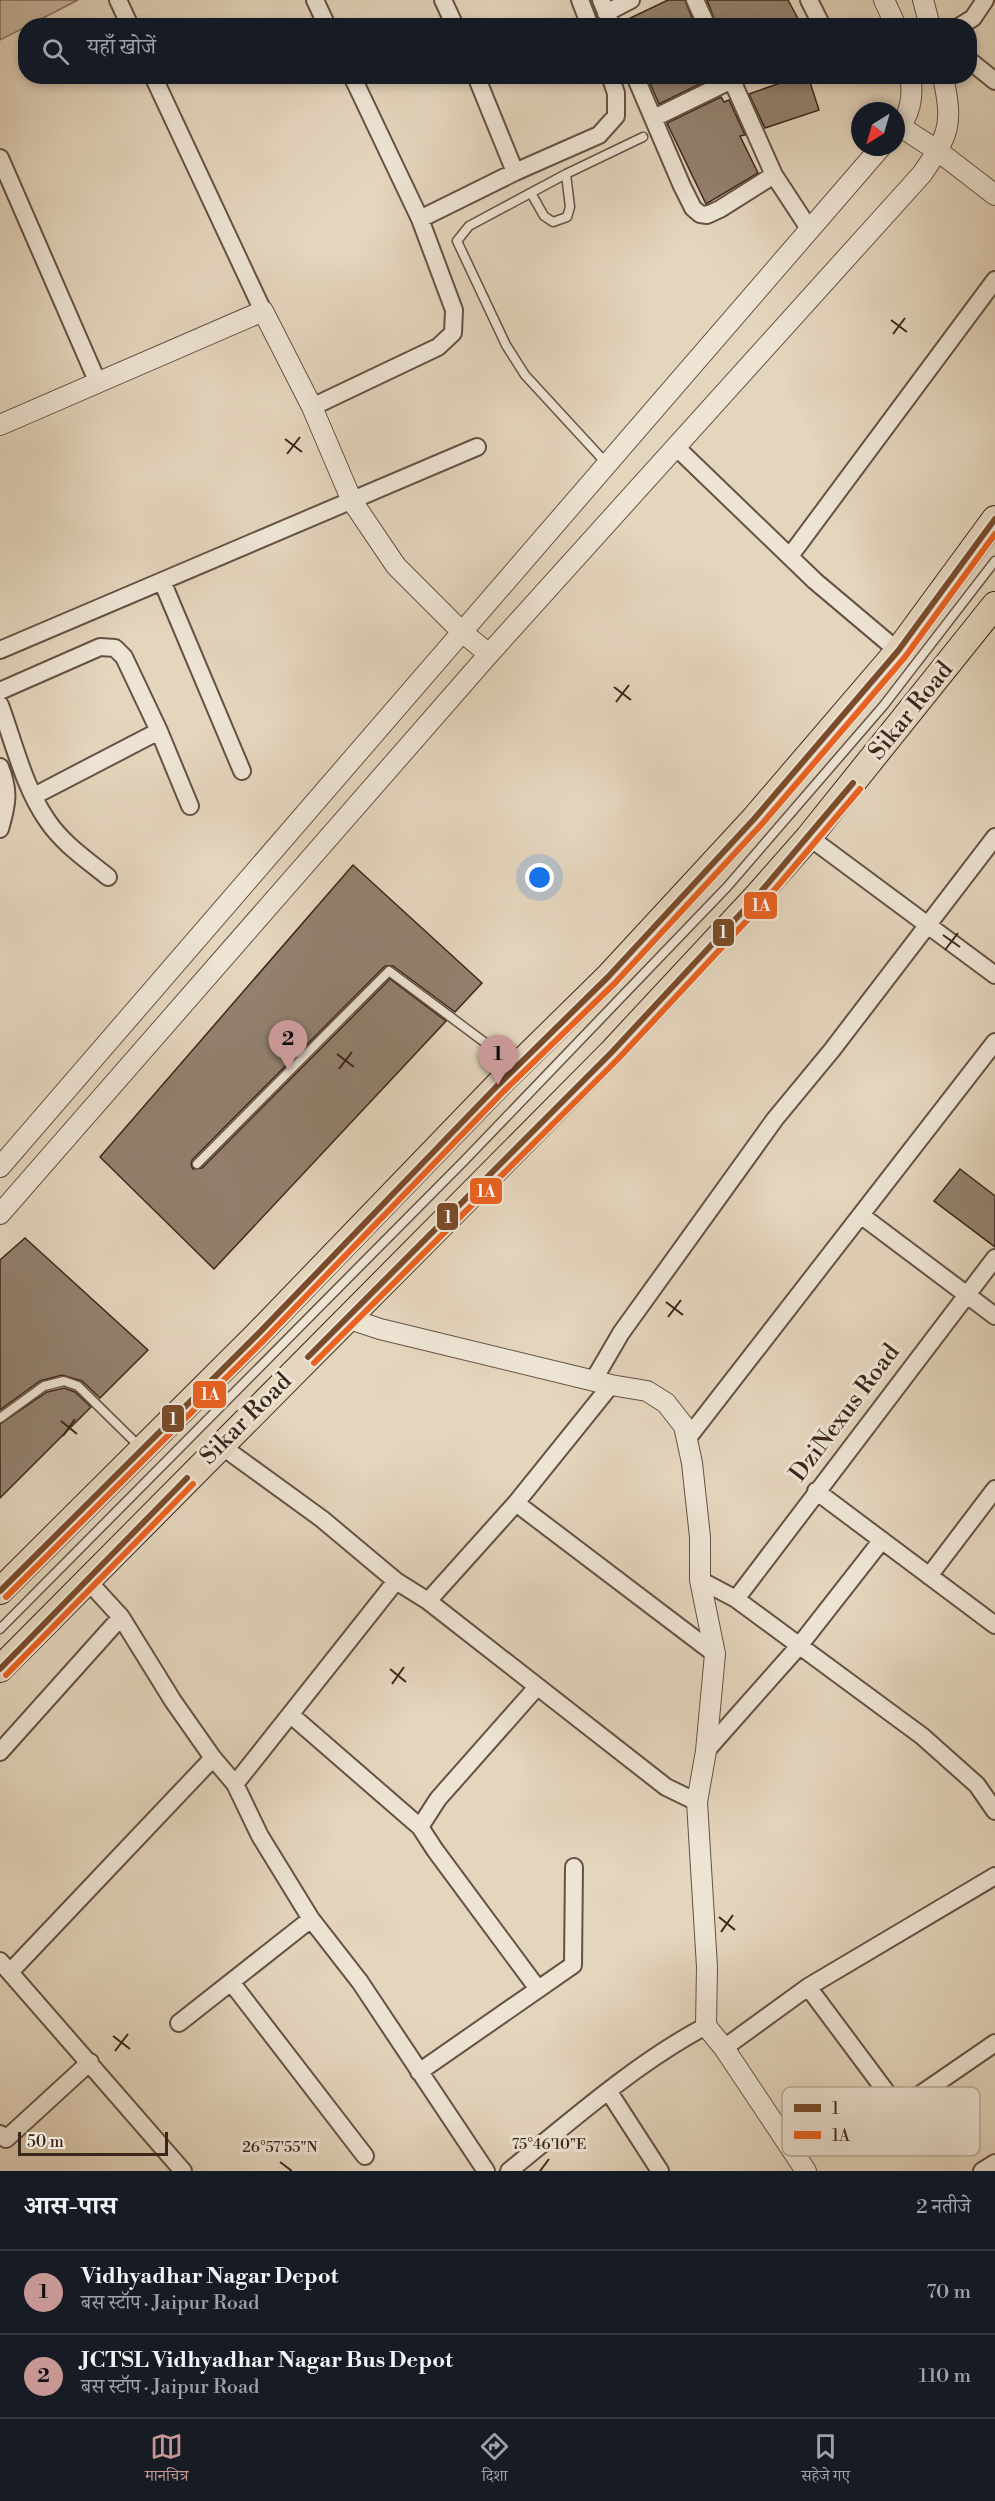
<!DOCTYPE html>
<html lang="hi">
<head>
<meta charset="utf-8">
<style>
  :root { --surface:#171b24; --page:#242831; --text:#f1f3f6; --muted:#9ea1a6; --line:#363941; --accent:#c59692 }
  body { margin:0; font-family:"Libre Bodoni","Noto Serif Devanagari",serif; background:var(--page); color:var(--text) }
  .compass { position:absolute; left:851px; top:102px; width:54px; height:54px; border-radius:50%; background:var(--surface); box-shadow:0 3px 9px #0003; rotate:217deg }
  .scale { position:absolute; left:18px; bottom:15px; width:150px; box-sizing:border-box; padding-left:6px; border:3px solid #3b261b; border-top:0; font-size:16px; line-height:21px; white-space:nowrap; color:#3b261b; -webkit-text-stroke:4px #ede4d4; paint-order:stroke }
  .you { position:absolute; left:540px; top:878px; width:21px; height:21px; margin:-15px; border:4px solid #fff; border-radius:50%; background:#1a73e8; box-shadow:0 0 0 9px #1a73e833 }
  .badge { display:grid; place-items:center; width:39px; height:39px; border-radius:50%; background:var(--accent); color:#111; font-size:20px; font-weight:700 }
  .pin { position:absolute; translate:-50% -50px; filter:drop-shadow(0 2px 3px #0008) }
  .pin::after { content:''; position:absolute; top:32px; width:21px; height:18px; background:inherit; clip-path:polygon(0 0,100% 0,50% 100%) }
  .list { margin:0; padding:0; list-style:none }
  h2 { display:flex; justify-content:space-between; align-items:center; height:78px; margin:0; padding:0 24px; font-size:26px }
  h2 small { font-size:20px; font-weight:400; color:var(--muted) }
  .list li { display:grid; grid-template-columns:39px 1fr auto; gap:18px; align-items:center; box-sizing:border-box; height:84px; padding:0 24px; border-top:2px solid var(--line) }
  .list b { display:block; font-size:22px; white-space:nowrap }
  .list p { margin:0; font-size:20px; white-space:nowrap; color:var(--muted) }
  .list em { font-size:20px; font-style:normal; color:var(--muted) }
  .icon { flex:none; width:33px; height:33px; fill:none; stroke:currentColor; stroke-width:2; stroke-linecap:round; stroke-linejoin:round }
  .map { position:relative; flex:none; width:995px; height:2171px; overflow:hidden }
  .search { position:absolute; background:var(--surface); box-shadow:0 3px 9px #0003; left:18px; right:18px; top:18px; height:66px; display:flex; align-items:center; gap:15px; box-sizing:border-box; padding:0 21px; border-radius:24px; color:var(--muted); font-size:22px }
  .sheet { height:246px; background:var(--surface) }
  nav { display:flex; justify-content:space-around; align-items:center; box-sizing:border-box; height:84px; border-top:2px solid var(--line); background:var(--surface); font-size:16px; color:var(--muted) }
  nav a { display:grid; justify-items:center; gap:3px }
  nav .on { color:var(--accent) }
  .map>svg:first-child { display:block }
  .green { fill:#c7b7a1; stroke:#816e5e; stroke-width:1.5 }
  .building { fill:#93816f; stroke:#3b261b; stroke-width:1.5 }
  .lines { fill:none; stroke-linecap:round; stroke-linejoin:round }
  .service-casing { stroke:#655244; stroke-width:11 }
  .minor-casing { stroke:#655244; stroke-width:20 }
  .tertiary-casing { stroke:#655244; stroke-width:22 }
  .primary-casing { stroke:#3b261b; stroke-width:28 }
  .service { stroke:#ede4d4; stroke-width:8 }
  .minor { stroke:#ede4d4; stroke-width:16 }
  .tertiary { stroke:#ede4d4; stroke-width:20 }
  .primary { stroke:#e4d5bd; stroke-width:26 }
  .bus-1-casing { stroke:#ede4d4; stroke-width:10 }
  .bus-2-casing { stroke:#ede4d4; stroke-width:10 }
  .bus-1 { stroke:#7a4b2a; stroke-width:6 }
  .bus-2 { stroke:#e96222; stroke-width:6 }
  .ticks { fill:none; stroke:#3b261b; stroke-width:2 }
  .labels { text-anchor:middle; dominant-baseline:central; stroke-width:6; stroke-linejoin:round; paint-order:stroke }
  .street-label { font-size:24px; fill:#3b261b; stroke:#ede4d4 }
  .key { fill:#ede4d4; stroke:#b8ab9c; stroke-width:1.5 }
  .key-label { font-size:16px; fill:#3b261b }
  .ticks-label { font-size:15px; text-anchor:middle; fill:#3b261b; stroke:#ede4d4; stroke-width:6; stroke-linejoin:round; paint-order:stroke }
  .line-badge { stroke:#ede4d4; stroke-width:2 }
  .badge-label { font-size:16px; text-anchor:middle; font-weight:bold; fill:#fff }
</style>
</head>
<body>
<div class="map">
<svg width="995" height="2171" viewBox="0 0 995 2171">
  <rect width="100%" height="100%" fill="#e4d5bd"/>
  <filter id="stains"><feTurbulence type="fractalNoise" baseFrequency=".00333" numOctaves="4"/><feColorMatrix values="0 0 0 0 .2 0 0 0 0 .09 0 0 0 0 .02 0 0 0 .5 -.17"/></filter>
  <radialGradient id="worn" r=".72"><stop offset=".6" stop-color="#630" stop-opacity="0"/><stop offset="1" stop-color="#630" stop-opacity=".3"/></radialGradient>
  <path class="green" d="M0 0H78L0 40Z"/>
  <path class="building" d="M668 0H685L695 26H622V22Z
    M707 0H788L802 26H717Z
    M647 76H711L712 78 659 104Z
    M800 76H808L819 110 765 128 749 94Z
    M721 97 724 102 729 100 745 135 740 136 758 173 706 204 667 123Z
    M353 865 482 983 455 1012 393 966H385L192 1160 191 1165 193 1169 202 1168 390 979 446 1021 214 1269 100 1157Z
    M960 1169 995 1196V1247L934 1201Z
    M25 1238 148 1350 100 1398 82 1381 62 1375 40 1381 0 1410V1260Z
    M64 1388 75 1392 91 1407 0 1498V1424L47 1392Z"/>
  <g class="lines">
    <g class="service-casing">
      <path id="service" d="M531 193 544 216 553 222 567 217 570 207 566 174
        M607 464 525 375 506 345 457 241 469 226 566 174 643 137
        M197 1164 389 971 515 1065
        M0 1418 44 1386 64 1381 78 1386 140 1447
        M0 1629 464 1161 727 887 884 705 995 561"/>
    </g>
    <g class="minor-casing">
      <path id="minor" d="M118 0 130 26
        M315 0 327 26
        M443 0 455 26
        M580 0 590 26
        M601 0 612 26
        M695 0 707 26
        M809 0 822 26
        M606 13 631 0
        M960 26 973 18 985 0
        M970 61 995 81
        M153 76 263 311
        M476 76 515 172
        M635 76 682 186 693 208 700 214 707 215 720 209 774 175
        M730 76 774 175 810 230
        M654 118 740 76
        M0 158 98 383
        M420 219 515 172 599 135 616 116V93L610 76
        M312 407 438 347 453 333 454 310 420 219 352 76
        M677 448 815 581 898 651
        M790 556 995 280
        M162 581 242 771
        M0 650 477 447
        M0 691 100 647 115 648 124 657 159 731 190 806
        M0 705C14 743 24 787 47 820 62 843 87 860 108 877
        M0 767C10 791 7 805 0 829
        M34 796 159 731
        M809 837 995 975
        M862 1216 995 1316
        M593 1381 621 1333 775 1119 832 1050 995 837
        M687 1439 995 1042
        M220 1445 322 1519 396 1581 428 1601 666 1787 697 1802
        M816 1491 995 1625
        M516 1503 715 1654
        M929 1576 995 1489
        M700 1580 736 1599 922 1736 977 1785 995 1811
        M88 1581 121 1617 173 1701 213 1758 235 1784 260 1836 311 1919 360 1982 486 2171
        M736 1599 995 1258
        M428 1601 516 1503 611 1385
        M291 1715 420 1827 435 1850 538 1989
        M706 1751 799 1646 882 1540
        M0 1752 121 1617
        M235 1784 396 1581
        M420 1827 438 1799 537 1687
        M0 1961 183 2171
        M11 1971 213 1758
        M231 1982 365 2156
        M808 1987 899 2109 995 2043
        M179 2023 311 1919
        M724 2048 808 1987 995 1876
        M419 2072 573 1965 574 1867
        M609 2092 660 2171
        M0 2134 6 2139 90 2062
        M509 2171C571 2121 636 2063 706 2026
        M982 2171 995 2163"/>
    </g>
    <g class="tertiary-casing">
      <path id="tertiary" d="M884 0 896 26
        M923 0 930 26
        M901 127 938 151 995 195
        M896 131C910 116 914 96 910 76
        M0 425 263 311 312 407 352 501 396 566 462 632 489 654
        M0 1167 881 147
        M0 1214 489 654 922 174C950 133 953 125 943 76
        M347 1318 380 1329 611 1385 647 1391 666 1403 684 1426 692 1463 700 1537V1580L715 1654 706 1751 697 1802 707 1967 706 2026 724 2048 806 2171"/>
    </g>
    <g class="primary-casing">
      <path id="primary" d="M0 1591 257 1335 498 1085 608 977 754 819 898 651 995 519
        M0 1669 611 1053 758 895 809 837 995 605"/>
    </g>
    <use href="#service" class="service"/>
    <use href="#minor" class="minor"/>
    <use href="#tertiary" class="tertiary"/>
    <use href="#primary" class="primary"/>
    <g class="bus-1-casing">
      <path id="bus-1" d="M308 1357 611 1053 758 895 853 783
        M0 1591 257 1335 498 1085 608 977 754 819 898 651 995 519
        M0 1669 187 1478"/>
    </g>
    <g class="bus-2-casing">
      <path id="bus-2" d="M314 1363 618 1059 765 901 860 789
        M6 1597 263 1341 504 1091 615 983 761 825 905 657 995 534
        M6 1675 193 1484"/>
    </g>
    <use href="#bus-1" class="bus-1"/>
    <use href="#bus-2" class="bus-2"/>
  </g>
  <path class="ticks" d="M891 320 907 332M893 334 905 318M285 439 302 452M287 454 300 437M614 687 631 700M616 702 629 685M943 935 960 947M945 950 958 933M337 1054 354 1067M339 1069 352 1052M666 1302 683 1315M668 1317 681 1300M61 1421 77 1434M63 1436 75 1419M390 1669 406 1682M392 1684 404 1667M719 1917 735 1930M721 1932 733 1915M113 2036 130 2049M115 2051 128 2034M280 2162 292 2171M540 2171 549 2159"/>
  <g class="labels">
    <g class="street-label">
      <text transform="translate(911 711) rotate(-51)">Sikar Road</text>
      <text transform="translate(845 1413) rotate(-53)">DziNexus Road</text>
      <text transform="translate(246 1419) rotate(-45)">Sikar Road</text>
    </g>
  </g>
  <rect x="782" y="2087" width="198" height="69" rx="9" class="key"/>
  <rect x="794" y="2104" width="27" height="8" fill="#7a4b2a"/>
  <rect x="794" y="2131" width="27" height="8" fill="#e96222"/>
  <g class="key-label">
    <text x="832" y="2114">1</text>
    <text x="832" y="2141">1A</text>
  </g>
  <g class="ticks-label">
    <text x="549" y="2149">75°46'10"E</text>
    <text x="280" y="2152">26°57'55"N</text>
  </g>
  <g class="line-badge">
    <rect x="743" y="891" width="35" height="29" rx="6" fill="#e96222"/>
    <rect x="712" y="918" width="23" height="29" rx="6" fill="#7a4b2a"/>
    <rect x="469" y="1177" width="34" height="28" rx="6" fill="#e96222"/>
    <rect x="436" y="1202" width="23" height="29" rx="6" fill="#7a4b2a"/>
    <rect x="192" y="1380" width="35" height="29" rx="6" fill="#e96222"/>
    <rect x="161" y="1404" width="24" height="29" rx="6" fill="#7a4b2a"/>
  </g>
  <g class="badge-label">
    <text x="761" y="911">1A</text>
    <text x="723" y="938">1</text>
    <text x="486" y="1197">1A</text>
    <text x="448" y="1223">1</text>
    <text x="210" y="1400">1A</text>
    <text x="173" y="1425">1</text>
  </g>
  <rect width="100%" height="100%" filter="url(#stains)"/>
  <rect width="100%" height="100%" fill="url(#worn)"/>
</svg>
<svg class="compass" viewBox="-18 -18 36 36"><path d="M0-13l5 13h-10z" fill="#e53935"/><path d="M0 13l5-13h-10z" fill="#9ea1a6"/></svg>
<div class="scale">50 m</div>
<div class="you"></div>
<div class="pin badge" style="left:498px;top:1085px">1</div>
<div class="pin badge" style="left:288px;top:1070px">2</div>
<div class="search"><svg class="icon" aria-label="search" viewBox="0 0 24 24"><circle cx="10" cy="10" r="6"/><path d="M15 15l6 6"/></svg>यहाँ खोजें</div>
</div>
<section class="sheet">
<h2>आस-पास<small>2 नतीजे</small></h2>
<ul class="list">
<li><span class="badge">1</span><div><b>Vidhyadhar Nagar Depot</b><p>बस स्टॉप · Jaipur Road</p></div><em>70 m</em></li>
<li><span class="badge">2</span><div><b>JCTSL Vidhyadhar Nagar Bus Depot</b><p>बस स्टॉप · Jaipur Road</p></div><em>110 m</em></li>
</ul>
</section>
<nav>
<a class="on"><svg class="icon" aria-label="map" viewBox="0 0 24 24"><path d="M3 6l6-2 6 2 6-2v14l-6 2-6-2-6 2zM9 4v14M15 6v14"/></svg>मानचित्र</a>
<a><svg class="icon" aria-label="directions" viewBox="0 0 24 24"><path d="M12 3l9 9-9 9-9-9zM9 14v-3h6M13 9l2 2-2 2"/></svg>दिशा</a>
<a><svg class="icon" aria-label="saved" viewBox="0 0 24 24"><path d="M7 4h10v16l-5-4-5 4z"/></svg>सहेजे गए</a>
</nav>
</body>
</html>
